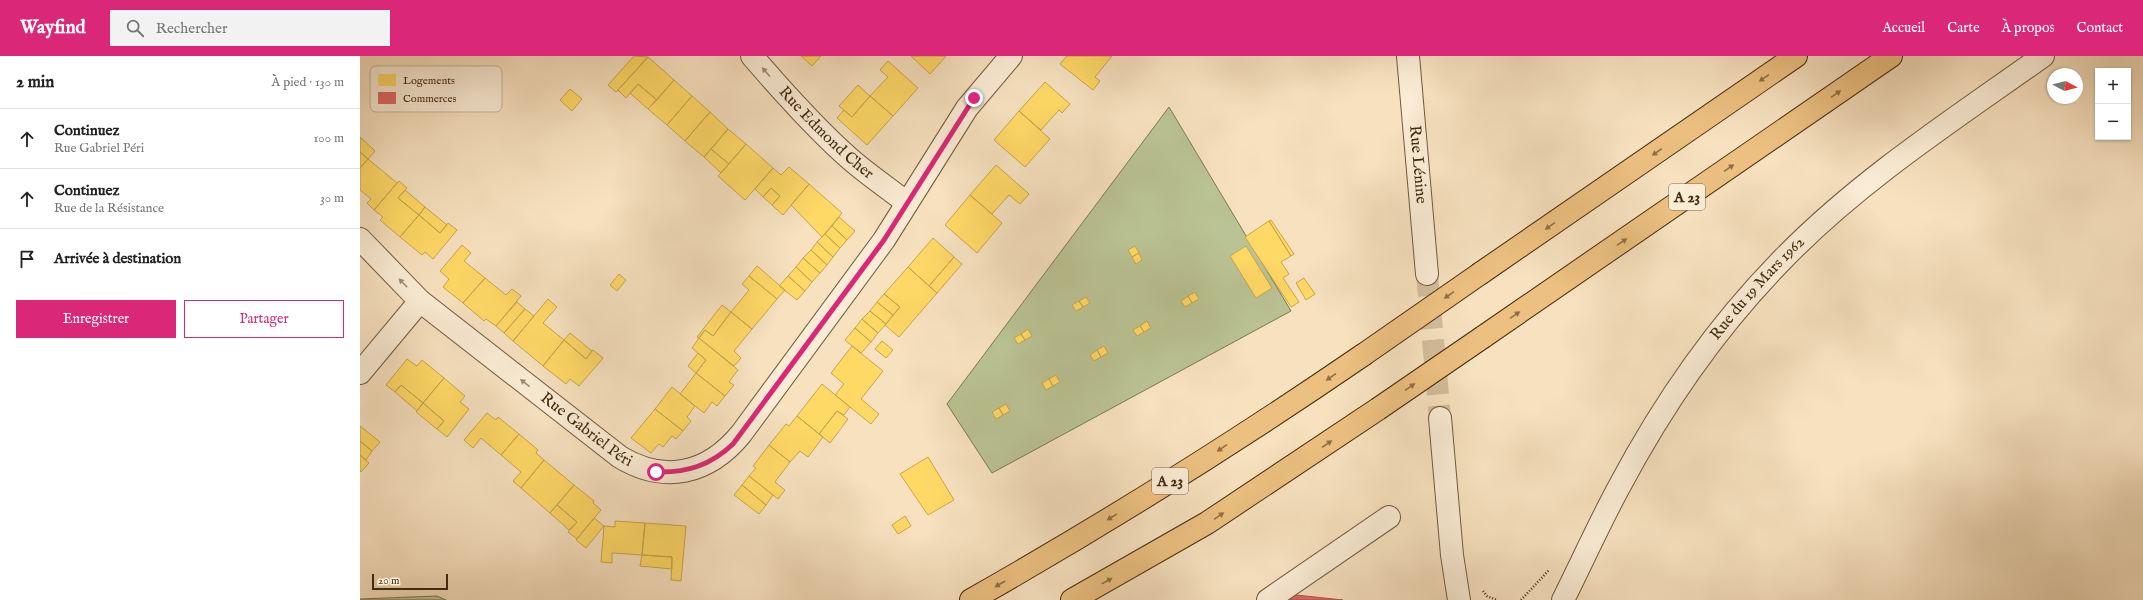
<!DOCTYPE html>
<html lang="fr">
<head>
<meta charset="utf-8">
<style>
  :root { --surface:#fff; --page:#f2f2f2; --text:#222; --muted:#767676; --line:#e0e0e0; --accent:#db2777 }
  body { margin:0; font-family:"IM FELL English",serif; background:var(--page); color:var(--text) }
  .controls { position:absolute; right:12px; top:12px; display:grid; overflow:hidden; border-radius:0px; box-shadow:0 1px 3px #0004 }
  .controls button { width:36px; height:36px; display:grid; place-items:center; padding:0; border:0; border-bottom:1px solid var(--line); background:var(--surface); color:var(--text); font:20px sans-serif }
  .compass { position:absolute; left:1687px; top:12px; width:36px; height:36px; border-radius:50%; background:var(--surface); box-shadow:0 1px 3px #0004; rotate:97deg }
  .scale { position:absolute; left:12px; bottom:10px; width:76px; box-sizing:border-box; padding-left:4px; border:2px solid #432c0f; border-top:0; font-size:11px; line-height:14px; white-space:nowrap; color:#432c0f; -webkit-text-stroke:3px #faecd5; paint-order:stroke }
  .stop { position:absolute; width:12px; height:12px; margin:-9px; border:3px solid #db2777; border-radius:50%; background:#fff }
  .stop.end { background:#db2777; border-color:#fff; box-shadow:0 1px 4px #0008 }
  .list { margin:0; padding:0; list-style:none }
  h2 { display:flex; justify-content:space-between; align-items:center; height:52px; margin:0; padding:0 16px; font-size:17px }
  h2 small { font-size:13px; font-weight:400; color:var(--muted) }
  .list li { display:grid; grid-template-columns:26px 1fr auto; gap:12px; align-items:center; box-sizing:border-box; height:60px; padding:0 16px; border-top:1px solid var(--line) }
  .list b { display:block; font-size:15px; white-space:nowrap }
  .list p { margin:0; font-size:13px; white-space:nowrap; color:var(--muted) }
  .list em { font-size:13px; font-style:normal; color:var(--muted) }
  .actions { display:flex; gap:8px; padding:12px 16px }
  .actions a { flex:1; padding:9px 0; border:1px solid var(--accent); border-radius:0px; text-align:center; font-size:14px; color:var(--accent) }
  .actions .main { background:var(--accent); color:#fff }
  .icon { flex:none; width:22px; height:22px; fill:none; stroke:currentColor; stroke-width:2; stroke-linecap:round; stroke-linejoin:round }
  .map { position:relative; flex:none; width:1783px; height:544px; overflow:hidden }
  header { display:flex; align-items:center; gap:24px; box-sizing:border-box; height:56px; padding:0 20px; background:var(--accent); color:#fff }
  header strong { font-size:19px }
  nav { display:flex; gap:22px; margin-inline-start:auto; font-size:14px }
  .search { width:280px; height:36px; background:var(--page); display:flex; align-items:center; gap:10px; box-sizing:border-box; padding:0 14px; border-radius:0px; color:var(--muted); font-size:15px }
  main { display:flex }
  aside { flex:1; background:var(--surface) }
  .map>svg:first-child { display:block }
  .green { fill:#bac394; stroke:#7e7852 }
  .homes { fill:#ffd966; stroke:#c7a54c }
  .shops { fill:#e06666; stroke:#b1554c }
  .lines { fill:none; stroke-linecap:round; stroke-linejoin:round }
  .minor-tunnel { stroke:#d3bd9c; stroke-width:22; stroke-dasharray:22 11; stroke-linecap:butt }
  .minor-casing { stroke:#70593b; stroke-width:24 }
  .highway-casing { stroke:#432c0f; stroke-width:24 }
  .path { stroke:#432c0f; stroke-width:2.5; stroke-dasharray:1 2; stroke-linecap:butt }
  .minor { stroke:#faecd5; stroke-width:22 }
  .highway { stroke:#ecc080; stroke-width:22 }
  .highway-bridge-casing { stroke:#432c0f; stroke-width:24; stroke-linecap:butt }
  .highway-bridge { stroke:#ecc080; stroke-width:22 }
  .oneway { fill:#9e8c72 }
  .oneway2 { fill:#8f6f42 }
  .route { stroke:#db2777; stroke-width:5 }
  .labels { text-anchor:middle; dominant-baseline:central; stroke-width:4; stroke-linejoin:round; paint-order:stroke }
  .shield { fill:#faecd5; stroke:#7a664a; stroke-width:1 }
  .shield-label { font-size:15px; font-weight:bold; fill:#432c0f }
  .street-label { font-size:16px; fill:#432c0f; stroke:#faecd5 }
  .key { fill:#faecd5; stroke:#c3b29a; stroke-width:1 }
  .key-label { font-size:11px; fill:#432c0f }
</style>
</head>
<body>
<header>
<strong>Wayfind</strong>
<div class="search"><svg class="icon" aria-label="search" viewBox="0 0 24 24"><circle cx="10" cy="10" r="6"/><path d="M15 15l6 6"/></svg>Rechercher</div>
<nav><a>Accueil</a><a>Carte</a><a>À propos</a><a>Contact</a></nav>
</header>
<main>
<aside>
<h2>2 min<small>À pied · 130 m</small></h2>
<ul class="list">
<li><svg class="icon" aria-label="ahead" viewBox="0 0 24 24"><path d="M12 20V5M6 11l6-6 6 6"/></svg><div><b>Continuez</b><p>Rue Gabriel Péri</p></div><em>100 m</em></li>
<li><svg class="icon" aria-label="ahead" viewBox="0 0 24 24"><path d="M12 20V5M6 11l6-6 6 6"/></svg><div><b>Continuez</b><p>Rue de la Résistance</p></div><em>30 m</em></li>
<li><svg class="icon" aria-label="arrive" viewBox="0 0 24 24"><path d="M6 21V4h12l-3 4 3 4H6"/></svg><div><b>Arrivée à destination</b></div></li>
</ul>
<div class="actions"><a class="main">Enregistrer</a><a>Partager</a></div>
</aside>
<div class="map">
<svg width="1783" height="544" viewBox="0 0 1783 544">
  <rect width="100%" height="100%" fill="#f7e1bf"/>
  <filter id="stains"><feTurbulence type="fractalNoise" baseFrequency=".005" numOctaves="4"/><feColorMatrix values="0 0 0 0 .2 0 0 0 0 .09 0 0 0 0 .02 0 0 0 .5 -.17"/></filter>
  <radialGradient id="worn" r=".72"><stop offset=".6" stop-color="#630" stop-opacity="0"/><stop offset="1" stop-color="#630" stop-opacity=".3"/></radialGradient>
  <path class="green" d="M809 51 931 255 632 417 587 348Z
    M77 540 86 544H0V543Z"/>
  <path class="homes" d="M274 0 288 1 256 36 248 29Z
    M441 0H461L452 10Z
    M551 0H586L570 18Z
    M707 0H752L735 21 740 25 733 34 700 8Z
    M288 1 314 24 297 44 278 28 266 42 258 34Z
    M528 5 558 32 533 60 510 40 528 21 520 14Z
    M314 24 332 40 307 69 288 53Z
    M685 26 710 48 702 57 699 54 681 74 659 55Z
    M278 28 297 44 288 53 270 37Z
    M498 29 510 40 492 61 479 50Z
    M210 33 222 43 212 55 200 44Z
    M332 40 350 56 325 85 307 69Z
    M510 40 533 60 507 89 477 62 484 54 492 61Z
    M659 55 690 83 665 111 634 84Z
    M350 56 368 73 344 101 325 85Z
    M368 73 386 88 369 108 351 93Z
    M0 81 15 95 8 103 0 96Z
    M386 88 413 112 385 144 358 120Z
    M351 93 369 108 361 117 344 101Z
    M0 96 8 103 0 112Z
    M8 103 37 127 14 154 7 147 11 143 0 134V112Z
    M636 109 669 138 660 148 649 139 632 158 610 139Z
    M429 111 449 128 423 159 412 149 420 140 411 132 403 141 395 133 413 112 421 119Z
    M39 125 47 132 38 142 59 159 40 181 20 164 23 161 14 154Z
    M449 128 482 157 462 181 431 149Z
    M411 132 420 140 412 149 403 141Z
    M45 134 65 151 59 159 38 142Z
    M610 139 642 167 617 197 585 169Z
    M65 151 87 169 80 177 59 159Z
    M59 159 80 177 88 167 97 174 73 203 65 196 62 199 40 181Z
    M479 161 495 175 487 184 472 170Z
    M911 164 934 198 931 200 909 165Z
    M909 165 931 200 921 206 929 218 923 222 939 246 931 251 885 181Z
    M472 170 487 184 480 192 465 178Z
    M465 178 480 192 473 201 457 186Z
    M573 182 594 201 569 230 548 211Z
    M457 186 473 201 467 209 451 194Z
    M102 189 111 197 104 205 125 222 103 247 83 231 89 223 80 215Z
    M775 190 779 197 772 201 768 194Z
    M886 190 912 232 896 242 870 200Z
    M451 194 467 209 460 217 443 202Z
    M779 197 782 204 776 208 772 201Z
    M594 201 602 208 577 237 569 230Z
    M443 202 460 217 452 226 436 211Z
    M397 210 425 234 417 243 389 220Z
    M436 211 452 226 445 235 428 220Z
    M548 211 577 237 539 281 525 269 540 251 524 238Z
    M259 218 266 224 257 235 250 229Z
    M389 220 417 243 392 273 371 256 389 234 382 228Z
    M428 220 445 235 437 244 419 230Z
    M125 222 146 239 152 233 161 240 136 270 126 263 124 265 103 247Z
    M944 222 955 238 946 244 936 227Z
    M835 236 839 243 832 247 828 240Z
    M524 238 540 251 533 259 517 246Z
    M828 240 832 247 825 251 821 245Z
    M726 241 730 247 723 251 719 245Z
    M188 243 197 251 183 267 204 284 183 310 153 285Z
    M719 245 723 251 716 255 712 249Z
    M157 246 165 253 144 277 136 270Z
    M517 246 533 259 526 268 510 255Z
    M362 249 371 256 353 280 345 274 339 282 337 281Z
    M165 253 174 260 153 285 144 277Z
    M510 255 526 268 518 277 502 263Z
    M371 256 392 273 374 295 381 302 374 310 339 282 345 274 353 280Z
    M502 263 518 277 511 286 495 272Z
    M787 265 791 272 784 276 780 270Z
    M780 270 784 276 777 280 773 274Z
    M495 272 511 286 501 297 485 284Z
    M668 273 672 280 665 284 661 278Z
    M210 277 232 295 226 303 204 284Z
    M661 278 665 284 658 288 654 282Z
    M339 282 378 314 369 326 374 329 365 340 336 317 346 304 332 292Z
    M204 284 226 303 233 294 243 302 219 330 210 323 206 328 183 310Z
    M522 285 533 294 526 302 515 293Z
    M492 290 523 315 501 343 519 358 511 368 475 339 484 328 471 317Z
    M744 290 748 297 741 301 737 294Z
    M737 294 741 301 734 305 730 299Z
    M338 297 346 304 336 317 328 310Z
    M47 303 57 310 62 304 84 322 63 347 41 329 35 336 26 329Z
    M336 317 365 340 357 350 352 346 344 357 320 338Z
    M696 319 700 326 693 330 689 323Z
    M84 322 105 340 100 346 109 353 87 381 77 373 84 365 63 347Z
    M689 323 693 330 686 334 682 327Z
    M462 328 490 351 484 359 477 355 459 378 437 360Z
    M41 329 63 347 57 355 35 336Z
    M312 331 335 350 327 361 331 365 323 375 295 353Z
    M63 347 84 365 77 373 56 356Z
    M646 348 650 355 643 359 639 352Z
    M639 352 643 359 636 363 632 356Z
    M295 353 323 375 316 383 312 380 303 391 299 388 291 397 271 382Z
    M477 355 488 363 470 387 459 378Z
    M127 357 136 364 138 361 159 378 141 399 121 382 113 392 104 384Z
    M437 360 463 381 448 401 440 395 430 406 409 389 426 368 429 370Z
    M0 370 20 386 12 395 0 385Z
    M159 378 178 394 176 397 184 404 161 432 153 425 161 416 141 399Z
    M0 385 12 395 6 404 0 399Z
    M409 389 430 406 415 426 425 434 418 443 389 420 396 412 393 410Z
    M0 399 9 407 1 416 0 415Z
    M568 401 594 444 568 459 540 418Z
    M184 404 214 429 190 457 161 432Z
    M389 420 413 439 406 449 382 429Z
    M214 429 234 445 233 447 241 454 217 483 208 476 217 466 197 449Z
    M382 429 406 449 399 458 374 439Z
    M197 449 217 466 209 474 190 457Z
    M545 460 551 470 538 478 532 469Z
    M234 462 244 470 226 492 216 484Z
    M255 465 285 467 282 499 252 497V507L241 506 244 470 255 471Z
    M285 467 326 470 321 525 311 524 312 501 282 499Z
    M282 499 312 501V513L280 510Z"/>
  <path class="shops" d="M927 538 983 544H926Z"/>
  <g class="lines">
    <path class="minor-tunnel" d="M1067 218 1080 362"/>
    <g class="minor-casing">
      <g id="minor">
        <path id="s1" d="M392 0C423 36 454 71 489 102 507 118 528 132 547 147"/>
        <path id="s2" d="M1048 0 1067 218"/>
        <path id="s3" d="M0 183 60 245 260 401C305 428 348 418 381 378L524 184 607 52 651 0"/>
        <path d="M0 317 60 245"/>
        <path d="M1080 362 1092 499 1099 544"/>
        <path d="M908 544 1029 461"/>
        <path id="s4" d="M1203 544C1222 506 1239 468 1259 431 1303 348 1357 270 1423 203 1500 124 1593 64 1683 0"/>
      </g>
    </g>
    <g class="highway-casing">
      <path id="highway" d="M1121 217 1436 0
        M1123 281 1531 0
        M611 544C745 468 876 386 1003 299
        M712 544 847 467 1018 353"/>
    </g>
    <path class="path" d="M1123 535 1127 540 1137 544
      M1161 544 1189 514"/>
    <use href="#minor" class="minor"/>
    <use href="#highway" class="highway"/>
    <g class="highway-bridge-casing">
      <path id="highway-bridge" d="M1003 299 1121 217
        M1018 353 1123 281"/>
    </g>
    <use href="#highway-bridge" class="highway-bridge"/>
  </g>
  <defs><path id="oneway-solid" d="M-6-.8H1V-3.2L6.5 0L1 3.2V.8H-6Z"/></defs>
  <g class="oneway">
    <use href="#oneway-solid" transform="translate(406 16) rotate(-131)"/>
    <use href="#oneway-solid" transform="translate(43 227) rotate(-134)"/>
    <use href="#oneway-solid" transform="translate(165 327) rotate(-142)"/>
  </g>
  <g class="oneway2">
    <use href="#oneway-solid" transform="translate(1404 22) rotate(145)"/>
    <use href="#oneway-solid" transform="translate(1476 38) rotate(-35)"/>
    <use href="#oneway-solid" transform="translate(1297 96) rotate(145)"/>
    <use href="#oneway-solid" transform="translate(1369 112) rotate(-35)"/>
    <use href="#oneway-solid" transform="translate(1190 170) rotate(145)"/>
    <use href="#oneway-solid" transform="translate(1262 186) rotate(-34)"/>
    <use href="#oneway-solid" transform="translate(1089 239) rotate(145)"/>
    <use href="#oneway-solid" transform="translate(1155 259) rotate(-34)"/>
    <use href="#oneway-solid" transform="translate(971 321) rotate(146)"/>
    <use href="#oneway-solid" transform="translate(1050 331) rotate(-34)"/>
    <use href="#oneway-solid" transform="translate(967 388) rotate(-34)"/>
    <use href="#oneway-solid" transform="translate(862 392) rotate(146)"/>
    <use href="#oneway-solid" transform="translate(859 460) rotate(-34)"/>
    <use href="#oneway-solid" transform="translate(752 461) rotate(148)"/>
    <use href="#oneway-solid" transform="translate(747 525) rotate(-29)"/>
    <use href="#oneway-solid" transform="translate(640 528) rotate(150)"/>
  </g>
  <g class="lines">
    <path class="route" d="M296 416C327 417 351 409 373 388L524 184 614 42"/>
  </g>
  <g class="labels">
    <g class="shield">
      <rect x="1309" y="128" width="36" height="26" rx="3"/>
      <rect x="792" y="412" width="36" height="26" rx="3"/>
    </g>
    <g class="shield-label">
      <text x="1327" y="141">A 23</text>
      <text x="810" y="425">A 23</text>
    </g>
    <g class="street-label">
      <text stroke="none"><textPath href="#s1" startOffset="107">Rue Edmond Cher</textPath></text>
      <text stroke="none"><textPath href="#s2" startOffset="109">Rue Lénine</textPath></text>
      <text stroke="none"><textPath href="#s4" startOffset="369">Rue du 19 Mars 1962</textPath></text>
      <text stroke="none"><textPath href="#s3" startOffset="297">Rue Gabriel Péri</textPath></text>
    </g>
  </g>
  <rect x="10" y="10" width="132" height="46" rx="6" class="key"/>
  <rect x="18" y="18" width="18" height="12" fill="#ffd966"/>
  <rect x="18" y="36" width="18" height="12" fill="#e06666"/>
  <g class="key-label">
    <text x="43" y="28">Logements</text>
    <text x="43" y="46">Commerces</text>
  </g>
  <rect width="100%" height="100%" filter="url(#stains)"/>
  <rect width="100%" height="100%" fill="url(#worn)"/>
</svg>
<div class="controls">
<button>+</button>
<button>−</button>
</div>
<svg class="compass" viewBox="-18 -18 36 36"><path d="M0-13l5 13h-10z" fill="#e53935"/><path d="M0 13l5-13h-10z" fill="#767676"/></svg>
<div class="scale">20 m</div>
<div class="stop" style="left:296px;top:416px"></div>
<div class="stop end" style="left:614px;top:42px"></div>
</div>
</main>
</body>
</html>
